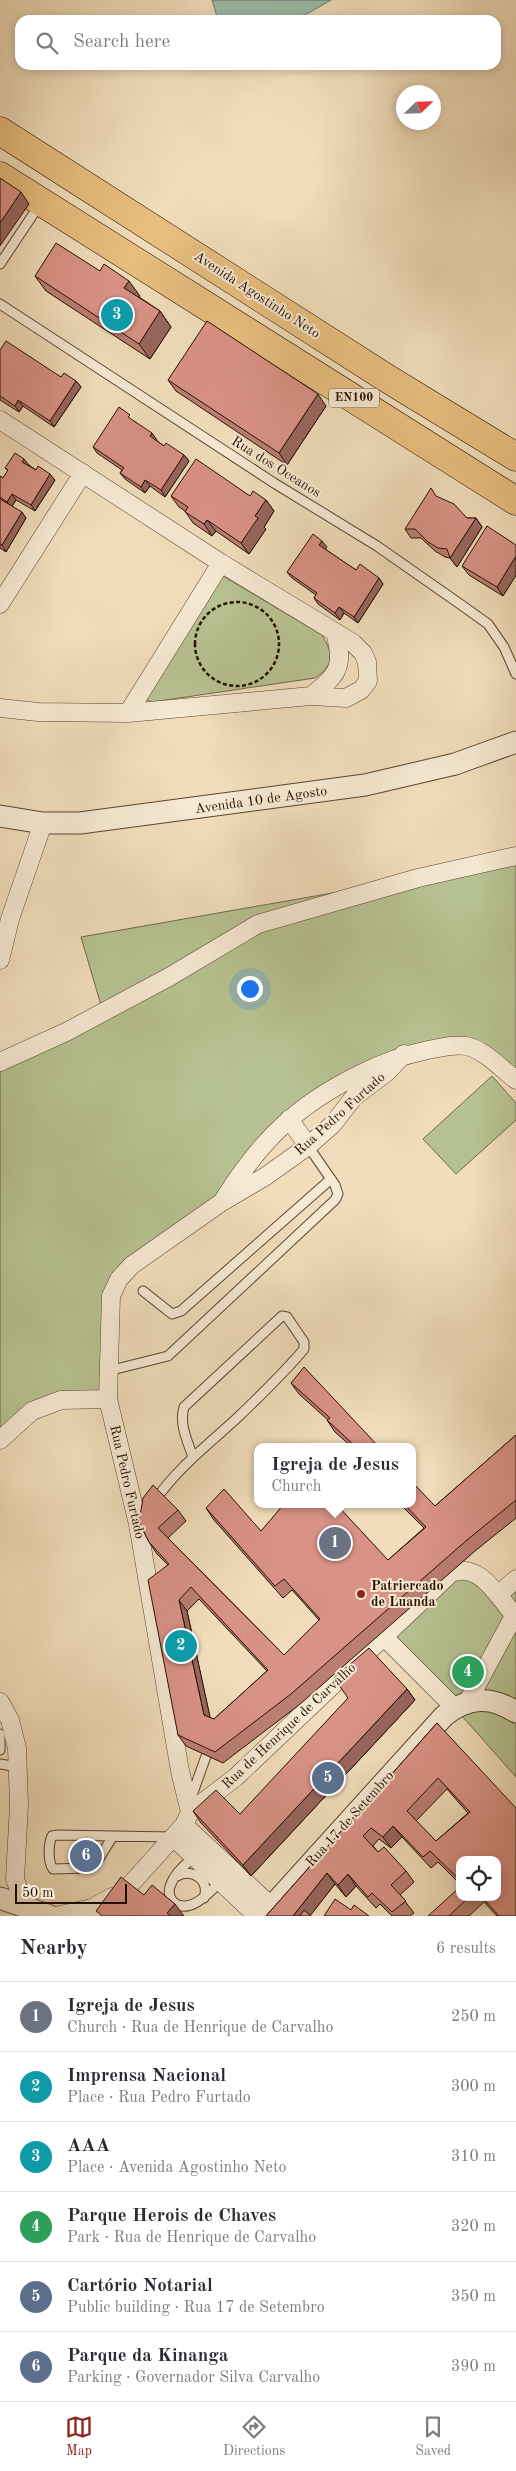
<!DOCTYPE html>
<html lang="en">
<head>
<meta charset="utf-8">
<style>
  :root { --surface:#fff; --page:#f7f7f7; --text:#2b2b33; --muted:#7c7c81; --line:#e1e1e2; --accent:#8f2418 }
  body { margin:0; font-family:"Old Standard TT",serif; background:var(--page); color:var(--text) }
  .controls { position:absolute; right:15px; bottom:15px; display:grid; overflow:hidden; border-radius:10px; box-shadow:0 2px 8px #0003 }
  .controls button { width:45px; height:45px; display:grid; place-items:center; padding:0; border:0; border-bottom:1px solid var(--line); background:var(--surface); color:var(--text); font:25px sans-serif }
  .compass { position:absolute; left:396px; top:85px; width:45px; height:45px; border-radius:50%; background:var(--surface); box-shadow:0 2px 8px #0003; rotate:67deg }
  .scale { position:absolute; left:15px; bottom:12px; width:112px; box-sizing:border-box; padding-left:5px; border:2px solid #261003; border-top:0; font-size:14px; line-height:18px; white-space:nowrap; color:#261003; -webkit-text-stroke:4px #f6e9d3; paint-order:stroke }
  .you { position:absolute; left:249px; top:988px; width:18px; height:18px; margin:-12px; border:4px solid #fff; border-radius:50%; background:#1a73e8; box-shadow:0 0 0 8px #1a73e833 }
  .badge { display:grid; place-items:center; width:32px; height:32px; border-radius:50%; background:var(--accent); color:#fff; font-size:16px; font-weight:700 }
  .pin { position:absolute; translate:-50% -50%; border:2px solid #fff; box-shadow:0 1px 5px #0006 }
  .popup { position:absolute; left:254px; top:1443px; width:162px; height:65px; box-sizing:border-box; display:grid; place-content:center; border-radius:10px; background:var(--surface); filter:drop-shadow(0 1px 4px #0005); font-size:16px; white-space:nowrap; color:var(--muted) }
  .popup b { font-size:19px; color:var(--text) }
  .popup::after { content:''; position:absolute; left:50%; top:100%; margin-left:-10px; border:10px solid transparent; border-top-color:var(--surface) }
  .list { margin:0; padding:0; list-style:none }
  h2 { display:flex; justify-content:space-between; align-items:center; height:65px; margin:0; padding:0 20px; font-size:21px }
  h2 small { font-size:16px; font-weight:400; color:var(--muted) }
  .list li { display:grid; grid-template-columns:32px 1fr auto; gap:15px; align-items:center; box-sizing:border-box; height:70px; padding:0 20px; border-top:1px solid var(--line) }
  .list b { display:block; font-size:19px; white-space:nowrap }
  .list p { margin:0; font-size:16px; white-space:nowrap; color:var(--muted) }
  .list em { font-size:16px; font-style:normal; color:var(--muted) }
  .icon { flex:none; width:28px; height:28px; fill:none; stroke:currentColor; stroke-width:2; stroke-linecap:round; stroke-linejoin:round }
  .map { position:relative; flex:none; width:516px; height:1916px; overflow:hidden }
  .search { position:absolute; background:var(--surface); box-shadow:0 2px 8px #0003; left:15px; right:15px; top:15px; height:55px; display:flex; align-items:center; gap:12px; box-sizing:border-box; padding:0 18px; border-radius:15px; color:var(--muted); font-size:19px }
  .sheet { height:485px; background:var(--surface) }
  nav { display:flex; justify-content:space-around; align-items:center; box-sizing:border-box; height:70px; border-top:1px solid var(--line); background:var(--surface); font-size:14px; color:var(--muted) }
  nav a { display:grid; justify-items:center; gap:2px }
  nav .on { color:var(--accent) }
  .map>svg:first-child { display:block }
  .green { fill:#b7c292; stroke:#6e694a }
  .water { fill:#9cbdab; stroke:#6d7868 }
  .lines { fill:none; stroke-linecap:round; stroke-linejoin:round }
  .service-casing { stroke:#594331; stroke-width:11 }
  .minor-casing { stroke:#594331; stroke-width:19 }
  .tertiary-casing { stroke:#594331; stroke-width:23 }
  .primary-casing { stroke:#261003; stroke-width:29 }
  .path { stroke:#261003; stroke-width:2.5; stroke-dasharray:4 2.5; stroke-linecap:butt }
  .service { stroke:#f6e9d3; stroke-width:9 }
  .minor { stroke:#f6e9d3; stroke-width:18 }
  .tertiary { stroke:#f6e9d3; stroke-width:21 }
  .primary { stroke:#e8be7e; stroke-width:28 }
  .wall { fill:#bb7e73; stroke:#261003; fill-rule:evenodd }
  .shaded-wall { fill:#98665e; stroke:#261003 }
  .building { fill:#d99286; stroke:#261003; fill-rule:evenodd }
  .poi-dot { fill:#8f2418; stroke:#f6e9d3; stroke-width:2 }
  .labels { text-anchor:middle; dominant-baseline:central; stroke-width:4; stroke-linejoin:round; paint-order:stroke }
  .shield { fill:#f6e9d3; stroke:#645141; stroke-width:1 }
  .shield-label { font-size:12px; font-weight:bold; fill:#261003 }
  .street-label { font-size:14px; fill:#261003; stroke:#f6e9d3 }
  .poi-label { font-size:14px; font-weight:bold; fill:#261003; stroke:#f6e9d3; text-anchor:start }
</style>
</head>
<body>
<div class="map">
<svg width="516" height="1916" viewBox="0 0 516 1916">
  <rect width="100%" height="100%" fill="#f1ddbb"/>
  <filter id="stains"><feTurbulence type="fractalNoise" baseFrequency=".004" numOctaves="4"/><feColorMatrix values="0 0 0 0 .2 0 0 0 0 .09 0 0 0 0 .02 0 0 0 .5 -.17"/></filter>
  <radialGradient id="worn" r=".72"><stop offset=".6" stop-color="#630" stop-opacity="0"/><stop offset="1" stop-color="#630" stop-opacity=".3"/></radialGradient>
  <path class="green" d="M223 576 322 635C333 653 335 665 315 678L152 702 147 700 146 694Z
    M516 856V1080L477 1051 443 1047 314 1100 238 1178 119 1279 108 1399 61 1400 0 1440V1059L103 1012 81 937 418 878Z
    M492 1076 516 1103V1120L456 1174 423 1139Z
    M457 1571 498 1595 516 1579V1777L455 1708 384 1637Z"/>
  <path class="water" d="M212 0H331L305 15 287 20H218Z"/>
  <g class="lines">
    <g class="service-casing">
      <path id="service" d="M0 264 40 204
        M0 304 274 483 377 546 460 604 488 624 504 647 516 674
        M143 1291 172 1314 181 1311 331 1179
        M108 1371 168 1356 335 1200 338 1194 335 1185 308 1146
        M154 1502C177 1468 208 1445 237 1418 260 1396 284 1373 304 1349V1342L287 1317 282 1316 184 1407C179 1424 187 1440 193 1457
        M0 1734V1750
        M0 1764 18 1767
        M190 1801 210 1745
        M113 1836 95 1865 89 1868 53 1869C48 1862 48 1845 52 1836L57 1835 172 1837
        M196 1854C188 1863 175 1872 171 1884 168 1890 169 1897 173 1902 190 1916 211 1891 222 1880
        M177 1876C193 1868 210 1880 204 1898"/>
    </g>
    <g class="minor-casing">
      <path id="minor" d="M0 420 221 563 353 643 363 653 367 662 368 681 361 690 346 698 311 696 128 713 38 712 0 708
        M0 604 83 473
        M311 696C337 675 345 668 335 633
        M128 713 221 563
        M0 960 10 919 43 823
        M0 1062 66 1032 169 977 258 924 418 878 516 856
        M289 1119 308 1146
        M224 1199C261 1140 297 1105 360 1074 382 1063 403 1055 428 1050 439 1048 454 1044 466 1046 483 1049 502 1069 516 1080
        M0 1440 32 1411 61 1400 108 1399
        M498 1595 516 1579
        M384 1637 455 1708
        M0 1702 10 1720 17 1748 19 1805 15 1879 26 1909
        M467 1703 514 1616
        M190 1812 180 1771 138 1524 108 1399 111 1296 119 1279 132 1265 222 1202 266 1176 308 1146 333 1124 354 1097 387 1072 404 1054
        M184 1825 271 1906
        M173 1837 257 1916
        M56 1916 92 1908 112 1897
        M102 1916 184 1825 190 1812 236 1777 451 1573C481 1561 499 1599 516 1617"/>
    </g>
    <g class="tertiary-casing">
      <path id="tertiary" d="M0 816 43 823H80L365 785 455 764 516 742
        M0 1898 50 1916
        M263 1916 444 1716C469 1696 491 1696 516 1712"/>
    </g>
    <g class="primary-casing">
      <path id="primary" d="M0 131 388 379 516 457
        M0 176 516 501"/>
    </g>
    <path class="path" d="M195 644a42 42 0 1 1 84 0a42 42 0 1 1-84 0Z"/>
    <use href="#service" class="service"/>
    <use href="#minor" class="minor"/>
    <use href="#tertiary" class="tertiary"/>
    <use href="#primary" class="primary"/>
  </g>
  <path class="wall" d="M35 276 140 296 139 297 160 311 171 327 150 359 46 291Z
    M0 350 61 377 76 381 81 387 54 427 23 406 19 412 0 400Z
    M168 380 326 406 287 465 176 391Z
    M134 421 157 440H156L164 446 184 455 189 461 165 497 150 486 145 493 125 479 120 473 122 470 97 453 93 447Z
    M29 465 36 470 55 480 35 511 16 500 12 506 26 518 6 552 0 548V476L3 478 8 471 5 468Z
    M171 496H250L266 500 274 511 264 527 266 529 249 554 216 531 212 536 193 523 185 511 179 507Z
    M437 497 467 518H476L482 527 457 567 450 558 445 557 435 551 421 538H411L405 529Z
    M516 545V575L503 596 469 575 462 566Z
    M327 547 325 549 356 570 379 578 383 584 358 623 344 613 340 620 318 604 314 598 316 595 292 578 287 572Z
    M291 1383 379 1447H352L335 1432 327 1420H328L299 1394Z
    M516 1435V1518L475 1551 299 1705 223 1763 186 1746 178 1735 168 1565 157 1554 149 1542 139 1522 178 1510 186 1521 168 1538 284 1655 319 1620 292 1590 283 1598 214 1520 206 1508 261 1531 388 1560 424 1528 400 1504 435 1506ZM199 1599 267 1671 214 1719 210 1718 187 1611Z
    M407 1689 415 1700 251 1876 201 1823 193 1811 240 1814Z
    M437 1723 516 1916H497L484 1902 469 1916H428L460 1897H497L460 1860V1884L438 1862 431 1868 402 1837 391 1848 379 1839 373 1846 378 1852 406 1871 414 1882 400 1895 414 1913 410 1916H392L380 1904 376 1908 356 1886 346 1897 335 1884 310 1915 266 1916ZM447 1789 468 1813 436 1841 416 1821Z"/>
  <path class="shaded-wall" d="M21 192 29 204 0 246V223Z
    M129 281 140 296 135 303 124 288Z
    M160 311 171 327 150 359 139 344Z
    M76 381 81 387 54 427 50 421Z
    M318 394 326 406 287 465 279 453Z
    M18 400 23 406 19 412 15 406Z
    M152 433 157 440 155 443 150 436Z
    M184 455 189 461 165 497 161 490Z
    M24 459 29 465 27 468 22 462Z
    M50 474 55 480 35 511 31 505Z
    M145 480 150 486 145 493 141 487Z
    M12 494 16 500 11 508 7 502Z
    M266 500 274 511 264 527 266 529 249 554 241 543 255 516Z
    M22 512 26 518 6 552 2 545Z
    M476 518 482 527 457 567 450 558Z
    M207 520 216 531 212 536 204 524Z
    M322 541 327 547 323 552 319 545Z
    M516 556V575L503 596 497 587Z
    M379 578 383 584 358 623 354 617Z
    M339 607 344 613 340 620 335 613Z
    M179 1600 187 1611 212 1726 204 1715Z
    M407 1689 415 1700 251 1876 243 1865Z
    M393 1826 402 1837 391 1848 383 1837Z
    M327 1873 335 1884 310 1916H293Z
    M348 1874 356 1886 346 1897 338 1885Z
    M175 1904 184 1916H169L167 1913Z"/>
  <path class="building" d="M0 178 21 192 0 223Z
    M56 243 100 271 104 264 129 281 124 288 160 311 139 344 35 276Z
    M207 321 318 394 279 453 168 380Z
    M6 341 61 377 64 373 76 381 50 421 18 400 15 406 0 396V350Z
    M119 407 130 415 128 417 152 433 150 436 164 446 166 443 184 455 161 490 145 480 141 487 120 473 124 468 93 447Z
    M15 453 24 459 22 462 36 470 38 466 50 474 31 505 12 494 7 502 0 497V476L3 478 8 470 5 468Z
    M196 459 250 496 253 491 266 500 255 516 258 518 241 543 207 520 204 524 185 512 188 507 171 496Z
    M431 488 436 496 454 504 467 518H476L450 558 447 549 438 548 428 542 415 529H405Z
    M0 499 22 512 2 545 0 544Z
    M487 526 516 545V556L497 587 462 566Z
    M313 534 322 541 319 545 356 570 360 564 379 578 354 617 339 607 335 613 314 598 317 593 287 572Z
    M304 1367 379 1447H356L327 1420 330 1418 291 1383Z
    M516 1435V1500L467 1540 291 1694 215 1752 178 1735 148 1580 169 1564 149 1542 139 1522 143 1498 153 1485 178 1510 158 1528 284 1655 320 1619 284 1579 275 1586 206 1508 224 1489 261 1531 284 1504H336L388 1560 426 1527 404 1504H412V1482L435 1506ZM191 1587 268 1670 214 1719 204 1715 179 1600Z
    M280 1443 283 1447H277Z
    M369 1648 407 1689 243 1865 193 1811 216 1790 240 1814 348 1698 334 1678Z
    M437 1723 516 1808V1916H499L482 1897H497V1860H460V1879H459L430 1851 423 1857 393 1826 383 1837 371 1828 363 1836 378 1852 384 1847 406 1871 391 1885 406 1901 392 1912 372 1893 368 1897 348 1874 338 1885 327 1873 293 1916H266ZM438 1778 470 1812 436 1841 407 1811Z
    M121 1877 144 1895 152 1885 175 1904 167 1913 171 1916H102L96 1911Z
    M460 1887V1897H469L449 1916H428Z
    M335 1899 351 1910 354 1905 369 1916H324Z
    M304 1910 311 1916H300Z"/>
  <circle class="poi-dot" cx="361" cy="1594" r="5"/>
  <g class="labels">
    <rect class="shield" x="329" y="388.5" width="50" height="19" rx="4"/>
    <g class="shield-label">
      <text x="354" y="398">EN100</text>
    </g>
    <g class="street-label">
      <text transform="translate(257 295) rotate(33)">Avenida Agostinho Neto</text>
      <text transform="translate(276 467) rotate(32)">Rua dos Oceanos</text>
      <text transform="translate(261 800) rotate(-8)">Avenida 10 de Agosto</text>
      <text transform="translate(340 1114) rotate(-42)">Rua Pedro Furtado</text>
      <text transform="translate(127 1482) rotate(77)">Rua Pedro Furtado</text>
      <text transform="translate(289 1726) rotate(-43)">Rua de Henrique de Carvalho</text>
      <text transform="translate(350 1819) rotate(-48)">Rua 17 de Setembro</text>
    </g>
    <g class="poi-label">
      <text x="371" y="1586">Patriercado<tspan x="371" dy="16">de Luanda</tspan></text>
    </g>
  </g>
  <rect width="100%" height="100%" filter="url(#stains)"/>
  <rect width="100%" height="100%" fill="url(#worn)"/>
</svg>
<div class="controls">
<button><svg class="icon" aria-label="locate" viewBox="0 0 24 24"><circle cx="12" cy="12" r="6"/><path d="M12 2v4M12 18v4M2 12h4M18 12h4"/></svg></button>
</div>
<svg class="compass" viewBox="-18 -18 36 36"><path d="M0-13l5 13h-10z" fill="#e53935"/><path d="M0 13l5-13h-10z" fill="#7c7c81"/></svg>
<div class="scale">50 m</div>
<div class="you"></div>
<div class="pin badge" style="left:335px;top:1543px;background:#6b7280">1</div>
<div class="popup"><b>Igreja de Jesus</b>Church</div>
<div class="pin badge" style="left:181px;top:1646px;background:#0f9aa8">2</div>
<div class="pin badge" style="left:117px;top:315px;background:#0f9aa8">3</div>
<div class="pin badge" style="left:468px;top:1672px;background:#2e9e5b">4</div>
<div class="pin badge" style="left:328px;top:1778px;background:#5c6f8a">5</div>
<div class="pin badge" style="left:86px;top:1856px;background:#5c6f8a">6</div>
<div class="search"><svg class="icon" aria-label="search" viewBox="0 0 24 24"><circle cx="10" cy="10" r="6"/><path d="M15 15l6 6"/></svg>Search here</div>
</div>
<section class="sheet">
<h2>Nearby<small>6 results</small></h2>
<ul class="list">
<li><span class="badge" style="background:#6b7280">1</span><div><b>Igreja de Jesus</b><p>Church · Rua de Henrique de Carvalho</p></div><em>250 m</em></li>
<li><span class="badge" style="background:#0f9aa8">2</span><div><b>Imprensa Nacional</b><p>Place · Rua Pedro Furtado</p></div><em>300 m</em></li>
<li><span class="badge" style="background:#0f9aa8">3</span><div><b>AAA</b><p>Place · Avenida Agostinho Neto</p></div><em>310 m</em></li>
<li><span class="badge" style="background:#2e9e5b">4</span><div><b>Parque Herois de Chaves</b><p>Park · Rua de Henrique de Carvalho</p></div><em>320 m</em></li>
<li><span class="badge" style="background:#5c6f8a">5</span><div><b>Cartório Notarial</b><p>Public building · Rua 17 de Setembro</p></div><em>350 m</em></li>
<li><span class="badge" style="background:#5c6f8a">6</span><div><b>Parque da Kinanga</b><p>Parking · Governador Silva Carvalho</p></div><em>390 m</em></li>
</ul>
</section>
<nav>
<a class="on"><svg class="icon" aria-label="map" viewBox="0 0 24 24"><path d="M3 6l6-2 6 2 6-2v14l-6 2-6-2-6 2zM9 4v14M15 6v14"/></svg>Map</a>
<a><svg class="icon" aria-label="directions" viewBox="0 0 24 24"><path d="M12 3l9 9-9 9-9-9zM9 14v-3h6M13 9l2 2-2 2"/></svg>Directions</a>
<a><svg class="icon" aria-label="saved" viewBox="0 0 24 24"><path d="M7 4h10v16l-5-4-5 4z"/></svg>Saved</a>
</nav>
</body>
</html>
